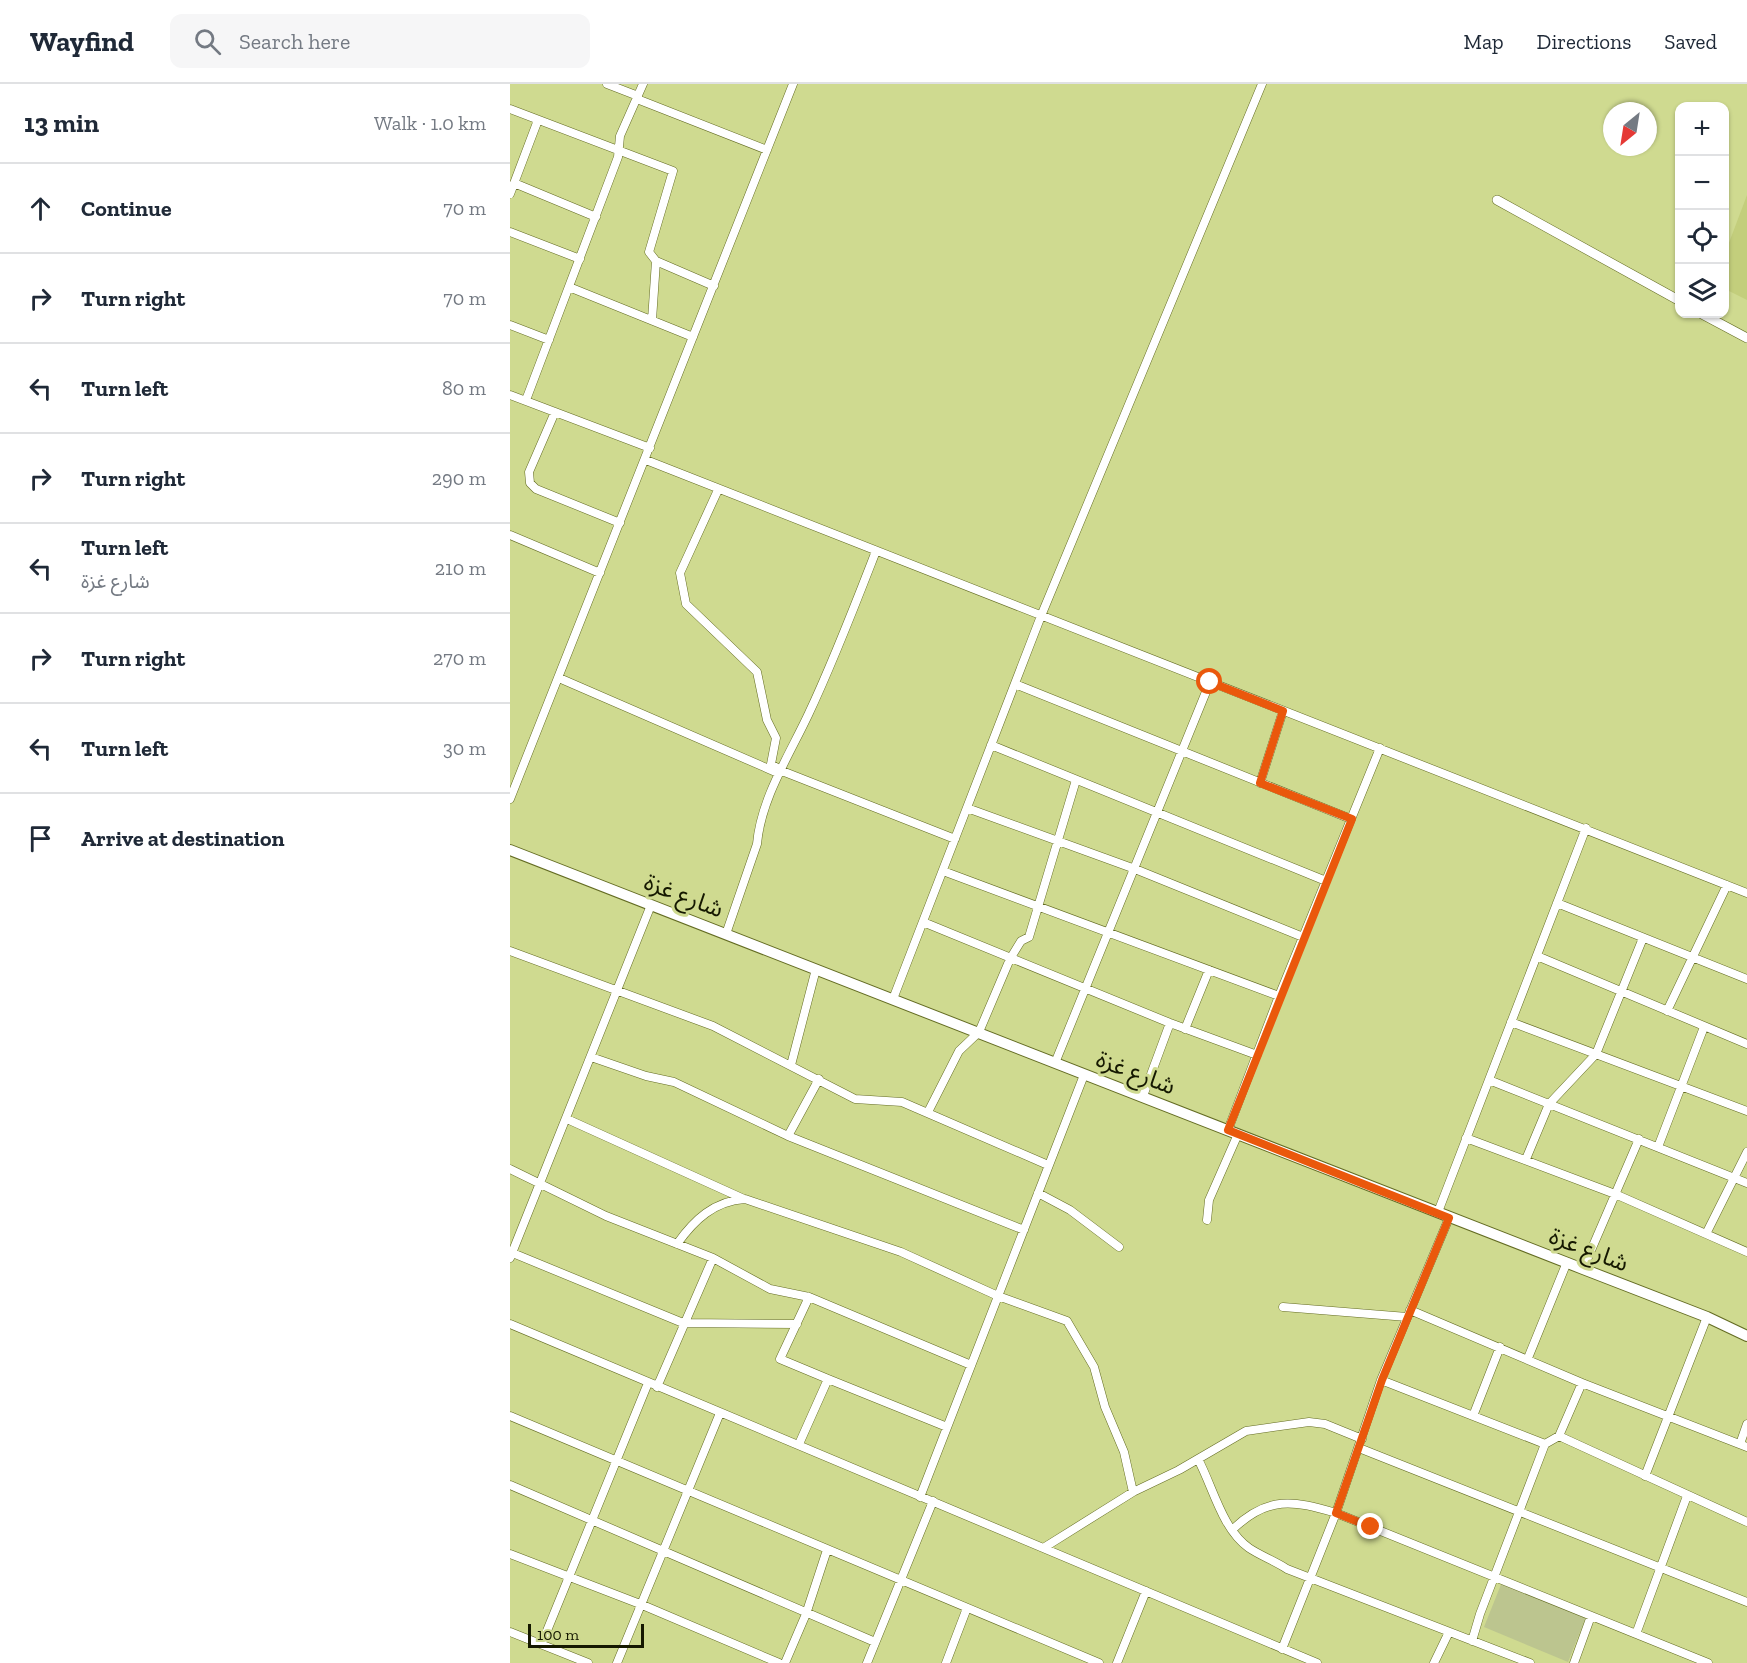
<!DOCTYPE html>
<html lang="en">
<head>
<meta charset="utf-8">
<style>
  :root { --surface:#fff; --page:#f6f6f7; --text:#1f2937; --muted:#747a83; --line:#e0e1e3 }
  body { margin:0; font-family:"Zilla Slab","Noto Sans Arabic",serif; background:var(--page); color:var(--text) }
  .controls { position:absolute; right:18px; top:18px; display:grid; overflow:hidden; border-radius:12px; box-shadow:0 2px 4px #0004 }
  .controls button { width:54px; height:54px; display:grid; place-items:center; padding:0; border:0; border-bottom:2px solid var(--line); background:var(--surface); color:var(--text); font:30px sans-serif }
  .compass { position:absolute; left:1093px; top:18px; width:54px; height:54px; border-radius:50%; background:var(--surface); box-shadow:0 2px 4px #0004; rotate:210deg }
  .scale { position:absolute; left:18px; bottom:15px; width:116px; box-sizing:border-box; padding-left:6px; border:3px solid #151800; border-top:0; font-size:16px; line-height:21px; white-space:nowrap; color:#151800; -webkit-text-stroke:4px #cfda90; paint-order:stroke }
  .stop { position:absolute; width:18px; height:18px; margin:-14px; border:4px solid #ea580c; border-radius:50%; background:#fff }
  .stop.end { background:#ea580c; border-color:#fff; box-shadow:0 2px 6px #0008 }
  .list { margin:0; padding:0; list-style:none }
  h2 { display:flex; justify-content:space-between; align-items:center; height:78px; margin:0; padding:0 24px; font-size:26px }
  h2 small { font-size:20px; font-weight:400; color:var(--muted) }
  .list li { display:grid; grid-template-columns:39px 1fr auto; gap:18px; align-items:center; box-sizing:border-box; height:90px; padding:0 24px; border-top:2px solid var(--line) }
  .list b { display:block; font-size:22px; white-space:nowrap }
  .list p { margin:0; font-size:20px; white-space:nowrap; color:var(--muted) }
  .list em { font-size:20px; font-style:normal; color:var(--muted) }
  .icon { flex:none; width:33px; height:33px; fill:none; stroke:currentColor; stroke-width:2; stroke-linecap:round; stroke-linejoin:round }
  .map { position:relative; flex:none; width:1237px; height:1579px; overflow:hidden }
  header { display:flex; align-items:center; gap:36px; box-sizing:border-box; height:84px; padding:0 30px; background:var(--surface); border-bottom:2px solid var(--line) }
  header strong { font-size:28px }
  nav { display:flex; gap:33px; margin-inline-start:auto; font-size:21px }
  .search { width:420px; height:54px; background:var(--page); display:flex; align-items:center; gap:15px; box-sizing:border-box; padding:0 21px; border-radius:12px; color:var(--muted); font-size:22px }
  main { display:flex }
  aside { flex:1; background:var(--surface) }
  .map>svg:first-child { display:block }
  .built { fill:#c3ce7c }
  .green { fill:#bcc58f }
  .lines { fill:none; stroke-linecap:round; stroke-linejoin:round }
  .minor-casing { stroke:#646c23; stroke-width:9 }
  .tertiary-casing { stroke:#646c23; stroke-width:10 }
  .secondary-casing { stroke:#646c23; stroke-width:12 }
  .minor { stroke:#fff; stroke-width:8 }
  .tertiary { stroke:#fff; stroke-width:9 }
  .secondary { stroke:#fff; stroke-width:10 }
  .route { stroke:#ea580c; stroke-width:8 }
  .labels { text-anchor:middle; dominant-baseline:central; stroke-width:6; stroke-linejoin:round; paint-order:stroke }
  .street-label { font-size:24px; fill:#151800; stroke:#cfda90 }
</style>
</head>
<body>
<header>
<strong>Wayfind</strong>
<div class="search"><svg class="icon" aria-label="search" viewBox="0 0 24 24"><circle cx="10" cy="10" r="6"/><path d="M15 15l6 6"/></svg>Search here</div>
<nav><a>Map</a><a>Directions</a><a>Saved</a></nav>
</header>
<main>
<aside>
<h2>13 min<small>Walk · 1.0 km</small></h2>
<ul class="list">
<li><svg class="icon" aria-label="ahead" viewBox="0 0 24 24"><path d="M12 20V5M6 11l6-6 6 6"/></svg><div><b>Continue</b></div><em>70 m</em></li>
<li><svg class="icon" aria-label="right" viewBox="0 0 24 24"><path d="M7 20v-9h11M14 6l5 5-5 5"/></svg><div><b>Turn right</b></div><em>70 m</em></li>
<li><svg class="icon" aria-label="left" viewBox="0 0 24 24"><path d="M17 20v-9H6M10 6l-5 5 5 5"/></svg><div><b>Turn left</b></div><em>80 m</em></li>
<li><svg class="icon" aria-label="right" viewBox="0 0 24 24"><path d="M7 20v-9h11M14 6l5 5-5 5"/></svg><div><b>Turn right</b></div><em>290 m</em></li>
<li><svg class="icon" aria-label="left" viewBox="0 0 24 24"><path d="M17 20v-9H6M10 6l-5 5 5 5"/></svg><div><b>Turn left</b><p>شارع غزة</p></div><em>210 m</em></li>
<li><svg class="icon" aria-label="right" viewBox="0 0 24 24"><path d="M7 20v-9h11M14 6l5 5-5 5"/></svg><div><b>Turn right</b></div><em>270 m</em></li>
<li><svg class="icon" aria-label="left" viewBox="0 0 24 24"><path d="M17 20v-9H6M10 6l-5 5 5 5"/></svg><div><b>Turn left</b></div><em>30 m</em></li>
<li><svg class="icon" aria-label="arrive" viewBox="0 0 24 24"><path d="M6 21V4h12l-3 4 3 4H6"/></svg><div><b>Arrive at destination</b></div></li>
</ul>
</aside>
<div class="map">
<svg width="1237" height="1579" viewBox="0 0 1237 1579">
  <rect width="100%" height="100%" fill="#cfda90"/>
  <path class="built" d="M1237 111V216L1215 205 1214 172Z"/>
  <path class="green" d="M992 1498 1076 1533 1058 1578 974 1543Z"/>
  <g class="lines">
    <g class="minor-casing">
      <path id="minor" d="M97 0 128 12
        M127 15 257 66
        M0 25 163 87 139 168 146 177 204 202
        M4 99 86 133
        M0 110 28 36
        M0 148 70 175
        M59 203 183 253
        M142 236 146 177
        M0 241 39 256
        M0 311 140 364
        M16 316 108 73 110 52 133 0
        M45 328 19 388 20 399 26 405 110 439
        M136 376 1237 809
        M208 406 170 489 176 520 247 588 257 636 266 654 261 680 272 687 445 755
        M0 451 90 489
        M49 594 268 689
        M505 600 841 735
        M481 661 816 797
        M750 699 773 627
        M0 715 283 0
        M457 724 625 785 793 853
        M433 787 769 912
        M1047 819 1237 895
        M413 838 660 939 747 971
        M216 850 247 760C251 714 280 670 299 629 324 576 345 521 366 467
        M0 867 203 942 345 1015 392 1018 538 1081
        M1027 872 1237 960
        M383 915 531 532 752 0
        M1157 927 1217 801
        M1001 938 1237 1027
        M675 945 699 886
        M81 973 136 992 164 998 278 1052 514 1146
        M545 979 700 598
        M281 981 306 885
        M979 996 1237 1099
        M633 1012 660 939
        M418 1028 449 967 469 948 500 875 511 857 519 853 566 696
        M57 1035 234 1115
        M718 1046 769 912 870 664
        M278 1052 309 995
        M956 1054 1105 1110 1237 1168
        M1148 1063 1194 943
        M1016 1075 1039 1020 1086 970 1133 854
        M0 1085 96 1132 203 1174 147 1303
        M528 1109 560 1126 609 1163
        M928 1128 1076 744
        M697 1136 699 1116 728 1050
        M1196 1150 1237 1068
        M167 1160C184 1136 204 1117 235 1115L391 1168 488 1212 557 1237 584 1283 595 1323 614 1368 623 1408
        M0 1168 173 1239 287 1240
        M0 1174 141 821
        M203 1174 260 1205 299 1213
        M1073 1185 1129 1055
        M773 1223 897 1233
        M900 1226 1072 1299 1237 1363
        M0 1240 807 1579
        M1018 1274 1057 1178
        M318 1295 437 1343
        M871 1296 1035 1360 1049 1352 1237 1438
        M0 1332 589 1579
        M963 1332 990 1263
        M1049 1352 1072 1299
        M289 1360 318 1295 270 1275 299 1213 461 1281
        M1230 1360 1237 1340
        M849 1364 1237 1518
        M688 1375C703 1403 712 1445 739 1464 751 1472 765 1477 777 1485L1020 1579
        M1135 1392 1197 1233
        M0 1401 365 1558
        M410 1413 574 991
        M723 1445C758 1412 783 1416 826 1429L1198 1579
        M535 1463 623 1408 669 1386 736 1347 799 1338 815 1340 852 1355
        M0 1470 130 1520 269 1579
        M0 1548 78 1579
        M1126 1550 1177 1412
        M962 1557 970 1530 1035 1360
        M32 1559 138 1299
        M772 1565 826 1429 871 1296 939 1134
        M107 1579 210 1329
        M275 1579 296 1530 317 1466
        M357 1579 423 1417
        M436 1579 457 1524
        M607 1579 636 1507
        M924 1579 939 1548
        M1064 1579 1081 1532"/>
    </g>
    <g class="tertiary-casing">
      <path id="tertiary" d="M987 116 1170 217
        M1192 230 1237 254"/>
    </g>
    <g class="secondary-casing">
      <path id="secondary" d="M0 766 1073 1185 1197 1233 1237 1252"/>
    </g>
    <use href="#minor" class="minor"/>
    <use href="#tertiary" class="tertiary"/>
    <use href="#secondary" class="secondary"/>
  </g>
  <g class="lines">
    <path class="route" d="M700 598 773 627 750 699 842 735 718 1046 939 1134 872 1296 826 1429 861 1443"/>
  </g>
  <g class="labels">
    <g class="street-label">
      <text transform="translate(174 811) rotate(21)">شارع غزة</text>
      <text transform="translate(626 988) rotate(21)">شارع غزة</text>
      <text transform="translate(1079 1165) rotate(21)">شارع غزة</text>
    </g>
  </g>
</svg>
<div class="controls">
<button>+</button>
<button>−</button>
<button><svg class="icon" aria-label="locate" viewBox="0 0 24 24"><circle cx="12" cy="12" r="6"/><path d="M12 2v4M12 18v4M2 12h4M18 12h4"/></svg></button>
<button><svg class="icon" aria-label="layers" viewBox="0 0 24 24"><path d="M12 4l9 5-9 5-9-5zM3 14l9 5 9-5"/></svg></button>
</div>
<svg class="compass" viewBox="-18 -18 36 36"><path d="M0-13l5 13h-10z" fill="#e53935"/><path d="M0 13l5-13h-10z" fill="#747a83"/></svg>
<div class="scale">100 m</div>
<div class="stop" style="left:700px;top:598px"></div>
<div class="stop end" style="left:861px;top:1443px"></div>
</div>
</main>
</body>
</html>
